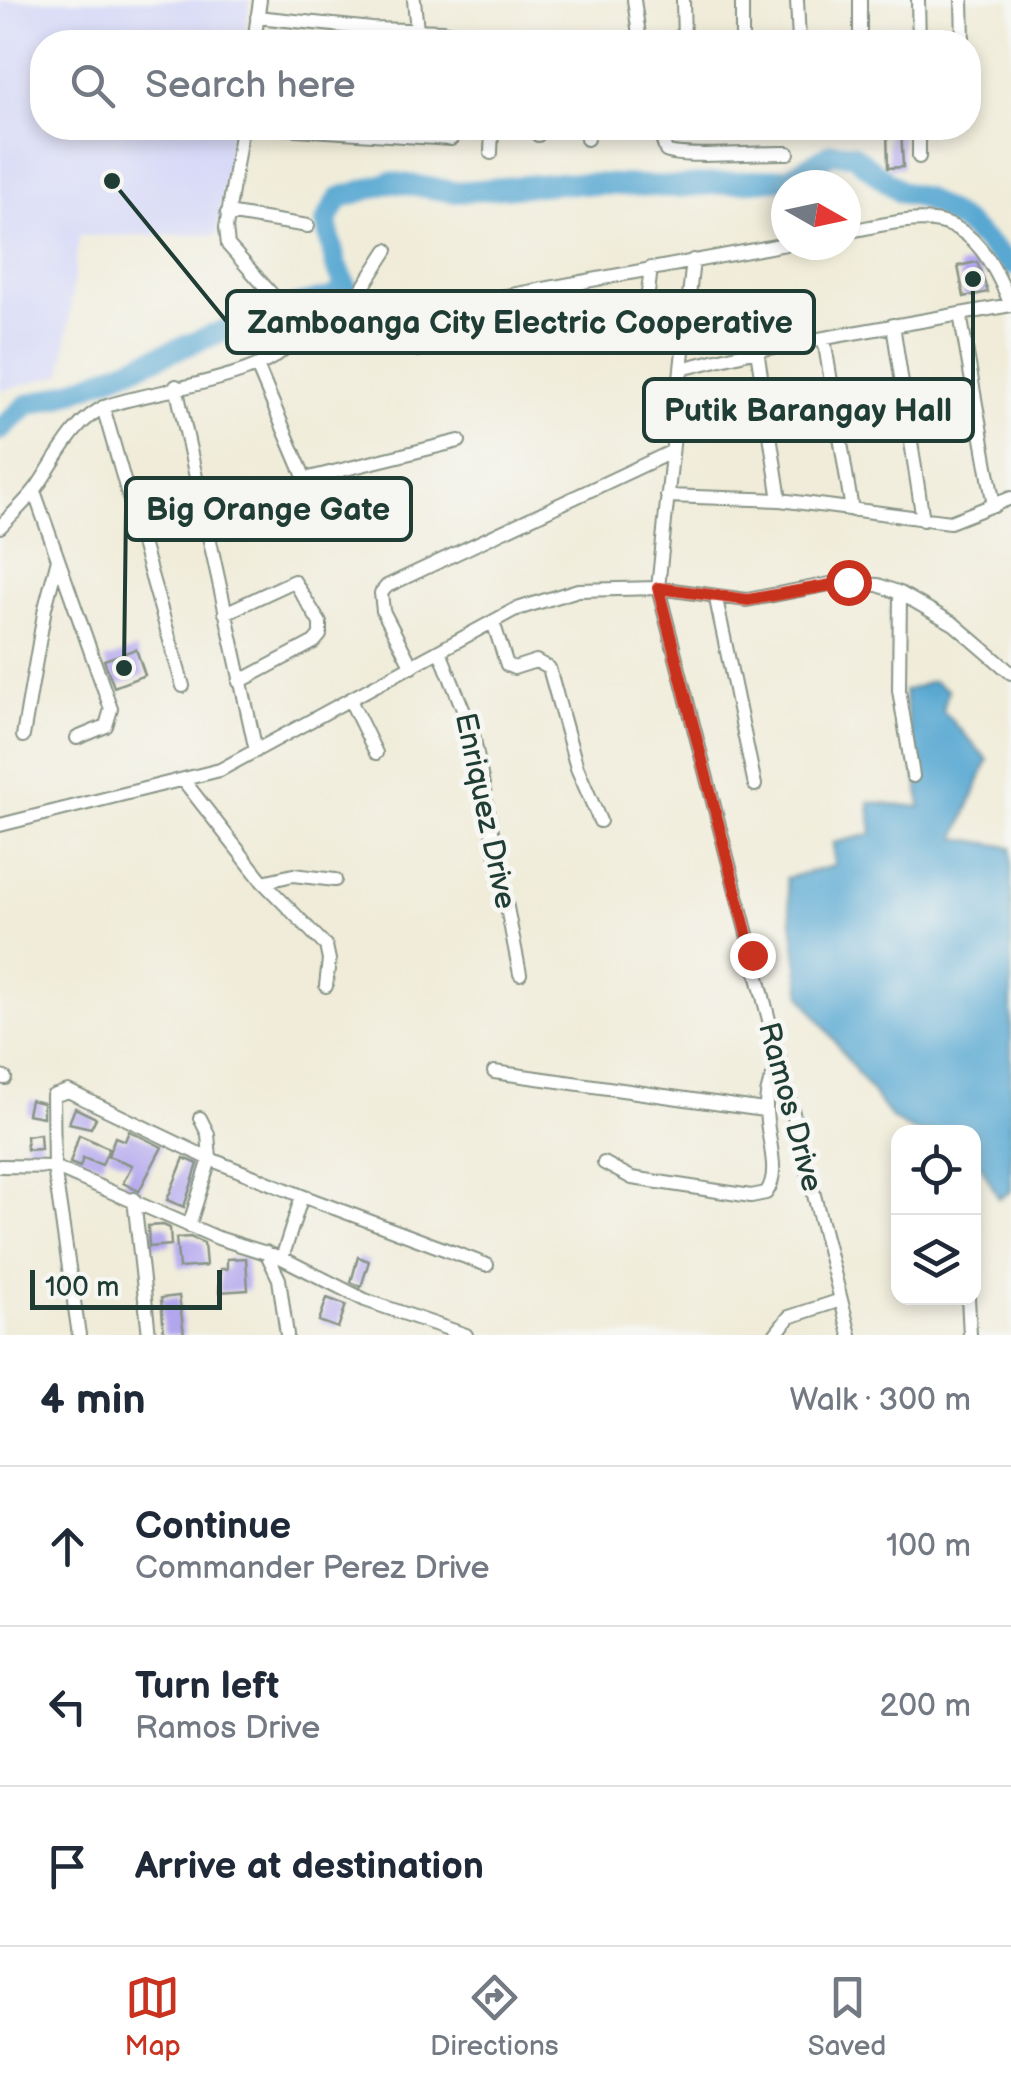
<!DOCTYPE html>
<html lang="en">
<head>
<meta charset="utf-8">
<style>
  :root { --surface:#fff; --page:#f6f6f7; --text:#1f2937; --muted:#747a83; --line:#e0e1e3; --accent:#c8321e }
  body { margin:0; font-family:"Balsamiq Sans",sans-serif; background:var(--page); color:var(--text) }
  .controls { position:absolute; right:30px; bottom:30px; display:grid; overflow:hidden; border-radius:20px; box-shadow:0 5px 15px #0003 }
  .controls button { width:90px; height:90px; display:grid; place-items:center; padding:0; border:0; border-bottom:2px solid var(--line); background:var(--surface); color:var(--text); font:50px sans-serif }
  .compass { position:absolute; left:771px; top:170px; width:90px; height:90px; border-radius:50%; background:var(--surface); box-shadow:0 5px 15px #0003; rotate:99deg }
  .scale { position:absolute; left:30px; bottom:25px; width:192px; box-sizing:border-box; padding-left:10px; border:5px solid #1f3d34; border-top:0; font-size:28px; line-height:35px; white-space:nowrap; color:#1f3d34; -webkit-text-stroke:8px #f6f6f2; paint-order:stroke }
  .stop { position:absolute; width:30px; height:30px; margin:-22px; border:8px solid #c8321e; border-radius:50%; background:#fff }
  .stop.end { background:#c8321e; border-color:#fff; box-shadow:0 2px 10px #0008 }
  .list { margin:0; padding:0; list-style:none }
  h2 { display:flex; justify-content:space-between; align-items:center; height:130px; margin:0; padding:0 40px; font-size:42px }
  h2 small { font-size:32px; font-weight:400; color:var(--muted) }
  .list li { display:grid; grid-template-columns:65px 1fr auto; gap:30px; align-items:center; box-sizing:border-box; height:160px; padding:0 40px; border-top:2px solid var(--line) }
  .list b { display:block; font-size:38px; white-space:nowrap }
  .list p { margin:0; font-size:32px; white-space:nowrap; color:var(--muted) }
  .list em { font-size:32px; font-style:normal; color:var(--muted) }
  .icon { flex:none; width:55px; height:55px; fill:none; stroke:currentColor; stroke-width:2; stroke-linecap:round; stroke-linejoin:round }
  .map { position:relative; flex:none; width:1011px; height:1335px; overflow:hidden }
  .search { position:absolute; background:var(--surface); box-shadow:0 5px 15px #0003; left:30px; right:30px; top:30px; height:110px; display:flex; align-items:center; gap:25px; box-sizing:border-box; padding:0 35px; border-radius:40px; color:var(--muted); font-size:38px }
  .sheet { height:610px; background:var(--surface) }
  nav { display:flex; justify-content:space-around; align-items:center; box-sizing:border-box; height:140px; border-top:2px solid var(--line); background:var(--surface); font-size:28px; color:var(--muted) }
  nav a { display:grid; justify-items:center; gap:5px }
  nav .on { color:var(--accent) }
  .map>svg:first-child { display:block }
  .built { fill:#d6d8f8 }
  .water { fill:#58a8d2; stroke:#3c7283; stroke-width:2.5 }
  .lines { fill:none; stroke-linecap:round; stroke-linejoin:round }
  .river { stroke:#58a8d2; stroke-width:22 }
  .building { fill:#b2a6ee }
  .minor-casing { stroke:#889486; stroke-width:16 }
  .minor { stroke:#fff; stroke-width:12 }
  .route { stroke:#c8321e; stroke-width:12 }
  .labels { text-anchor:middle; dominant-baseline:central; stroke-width:10; stroke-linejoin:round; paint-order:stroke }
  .street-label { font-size:30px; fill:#1f3d34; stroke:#f6f6f2 }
  .leader { fill:none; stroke:#1f3d34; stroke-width:4 }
  .callout-dot { fill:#1f3d34; stroke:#f6f6f2; stroke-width:4 }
  .callout { fill:#f6f6f2; stroke:#1f3d34; stroke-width:4 }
  .callout-label { font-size:32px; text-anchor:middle; font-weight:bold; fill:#1f3d34 }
</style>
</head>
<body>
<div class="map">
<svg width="1011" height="1335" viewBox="0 0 1011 1335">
  <rect width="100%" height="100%" fill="#f6f6f2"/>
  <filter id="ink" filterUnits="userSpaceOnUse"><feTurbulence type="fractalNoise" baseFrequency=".01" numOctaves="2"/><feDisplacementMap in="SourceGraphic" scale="20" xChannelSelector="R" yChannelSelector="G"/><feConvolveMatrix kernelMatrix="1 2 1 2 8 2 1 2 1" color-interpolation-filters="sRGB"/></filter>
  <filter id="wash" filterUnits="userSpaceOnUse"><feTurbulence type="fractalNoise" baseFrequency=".0048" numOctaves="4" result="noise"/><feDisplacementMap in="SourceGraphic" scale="40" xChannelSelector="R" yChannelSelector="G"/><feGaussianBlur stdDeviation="2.25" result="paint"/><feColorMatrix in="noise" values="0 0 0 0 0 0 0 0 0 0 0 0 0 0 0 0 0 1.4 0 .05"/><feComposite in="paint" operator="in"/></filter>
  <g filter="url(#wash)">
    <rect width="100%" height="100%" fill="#f0ecd9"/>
    <path class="built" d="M0 0H250L244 42H42V128H232L217 235 79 236 63 374 0 391Z"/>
    <path class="water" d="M933 681 948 690 943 711 988 760 956 838 1011 847V1191L999 1199 979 1162 974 1163V1132H916L892 1119 856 1071 802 996 786 878 834 866 833 843 872 834 869 802 921 807 904 691Z"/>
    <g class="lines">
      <path class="river" d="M0 430 27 405 60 396 276 310 334 297 346 286 336 266 326 222 339 198 391 182 456 192 560 183 675 187 789 178 832 153 852 154 900 192 923 198 964 223 1011 265"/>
    </g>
    <g id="blocks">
      <path class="building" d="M887 128H901L903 167 888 168Z
        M977 262 988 292 964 297 958 266Z
        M136 649 145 675 114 687 104 660Z
        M30 1100 43 1103V1117L27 1114Z
        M75 1108 96 1118 91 1128 69 1123Z
        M129 1131 162 1147 139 1191 123 1183 132 1165 108 1156 115 1137 125 1141Z
        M40 1134 41 1149 27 1150 26 1136Z
        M79 1135 109 1148 102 1165 83 1158 80 1167 70 1163Z
        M184 1158 198 1164 184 1207 167 1200Z
        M163 1225 170 1228 171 1245 149 1247 148 1226Z
        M190 1237 204 1243 206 1266 179 1268 176 1238Z
        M358 1257 369 1261 361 1287 351 1282Z
        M246 1258 248 1290 219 1292 220 1269H227V1259Z
        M179 1296 184 1335H164L161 1298Z
        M327 1298 346 1305 338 1328 319 1321Z"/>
    </g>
  </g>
  <g filter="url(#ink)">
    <use href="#blocks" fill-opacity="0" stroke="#889486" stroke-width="2.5"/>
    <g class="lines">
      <g class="minor-casing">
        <path id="minor" d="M414 0 417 30
          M634 0 640 42
          M683 0 684 42
          M742 0V42
          M797 0 799 42
          M860 0V42
          M918 0 919 42
          M962 0 963 42
          M257 17 372 29 443 31 499 42
          M254 42 260 0
          M280 128 451 139
          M586 128 587 139
          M659 128 666 151C683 159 762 152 788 153
          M919 128V157
          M919 132 955 128
          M538 135V128
          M491 153 492 128
          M227 213 308 226
          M846 232C937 212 971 207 1011 305L757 350 681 369 658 588 850 1335
          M580 282 585 331
          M347 312 387 250
          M414 313 418 350
          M960 314 994 506
          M645 317 651 268
          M289 322 330 313 398 316 786 244
          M893 325 923 520
          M824 339 852 510
          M757 350 780 500
          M257 366 305 479 459 441
          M681 369 693 260
          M176 386 256 751
          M103 407 183 686
          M675 429 718 427
          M34 491 111 709 106 726 77 738
          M667 496 780 500 950 522 1011 498
          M0 527C12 514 26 502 37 487 56 460 74 419 107 406 145 391 290 377 294 331L277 300 228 245 226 228 242 128
          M900 593 899 690 913 776
          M716 599 755 785
          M225 613 294 581 320 623V635L314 642 239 682
          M493 622 507 665 514 668 536 661 549 668 577 768 600 821
          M440 652 473 734 520 974
          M412 667 383 611 381 593 387 586 671 452
          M351 702 376 753
          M23 736 45 608 58 559
          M184 781 263 882 326 946 329 960 326 986
          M0 825 220 770 514 610 578 590 658 588 747 600 835 583 878 585 900 593 954 624 1011 673
          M263 882 293 875 335 880
          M494 1072 764 1110
          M0 1077 5 1078
          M200 1118 208 1134 210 1159
          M604 1163 632 1178 751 1196 766 1193C789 1162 746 1109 779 1067
          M0 1166 54 1167 218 1238 282 1258 365 1300 466 1335
          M302 1196 487 1265
          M134 1199 149 1335
          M189 1226 210 1159 302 1196 282 1258
          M266 1252 279 1279 287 1335
          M968 1298 970 1335
          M79 1335 54 1167 53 1096 68 1091 210 1159
          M775 1335 789 1317 841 1300"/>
      </g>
      <use href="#minor" class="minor"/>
    </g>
  </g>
  <g class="lines" filter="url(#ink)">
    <path class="route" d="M752 955 658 588 748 600 848 582"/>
  </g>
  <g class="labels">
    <g class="street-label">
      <text transform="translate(485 811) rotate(78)">Enriquez Drive</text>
      <text transform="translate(790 1107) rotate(75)">Ramos Drive</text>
    </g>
  </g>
  <path class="leader" d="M112 181L227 322M973 279L973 410M124 668L126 509"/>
  <g class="callout-dot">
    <circle cx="112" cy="181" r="10"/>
    <circle cx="973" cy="279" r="10"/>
    <circle cx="124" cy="668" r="10"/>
  </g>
  <g class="callout">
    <rect x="227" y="291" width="587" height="62" rx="10"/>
    <rect x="644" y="379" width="329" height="62" rx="10"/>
    <rect x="126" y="478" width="285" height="62" rx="10"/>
  </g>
  <g class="callout-label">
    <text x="520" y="333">Zamboanga City Electric Cooperative</text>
    <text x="808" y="421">Putik Barangay Hall</text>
    <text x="268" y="520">Big Orange Gate</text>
  </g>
</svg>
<div class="controls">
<button><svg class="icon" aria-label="locate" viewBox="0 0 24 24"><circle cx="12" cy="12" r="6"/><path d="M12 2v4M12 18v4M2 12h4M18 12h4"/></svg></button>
<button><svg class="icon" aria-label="layers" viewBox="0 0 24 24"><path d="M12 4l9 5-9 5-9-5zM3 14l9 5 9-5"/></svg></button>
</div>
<svg class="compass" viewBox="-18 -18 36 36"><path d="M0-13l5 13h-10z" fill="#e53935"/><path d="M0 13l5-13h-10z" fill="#747a83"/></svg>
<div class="scale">100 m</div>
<div class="stop" style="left:848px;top:582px"></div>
<div class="stop end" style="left:752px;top:955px"></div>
<div class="search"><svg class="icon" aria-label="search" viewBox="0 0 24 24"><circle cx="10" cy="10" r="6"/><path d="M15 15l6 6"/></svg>Search here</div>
</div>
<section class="sheet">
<h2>4 min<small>Walk · 300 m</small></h2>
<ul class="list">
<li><svg class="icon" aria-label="ahead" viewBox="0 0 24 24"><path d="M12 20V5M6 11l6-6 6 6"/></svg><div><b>Continue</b><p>Commander Perez Drive</p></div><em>100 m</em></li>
<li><svg class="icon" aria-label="left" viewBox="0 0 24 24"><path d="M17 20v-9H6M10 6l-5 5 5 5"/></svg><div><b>Turn left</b><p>Ramos Drive</p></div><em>200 m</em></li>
<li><svg class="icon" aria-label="arrive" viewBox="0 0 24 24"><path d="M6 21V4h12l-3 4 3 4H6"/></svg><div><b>Arrive at destination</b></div></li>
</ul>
</section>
<nav>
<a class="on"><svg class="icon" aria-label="map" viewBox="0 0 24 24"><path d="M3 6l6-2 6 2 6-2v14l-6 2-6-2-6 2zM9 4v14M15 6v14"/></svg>Map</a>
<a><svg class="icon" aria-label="directions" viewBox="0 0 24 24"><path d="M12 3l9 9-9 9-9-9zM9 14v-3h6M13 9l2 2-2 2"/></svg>Directions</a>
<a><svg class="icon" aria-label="saved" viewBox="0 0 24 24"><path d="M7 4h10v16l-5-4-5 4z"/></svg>Saved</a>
</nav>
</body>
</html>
